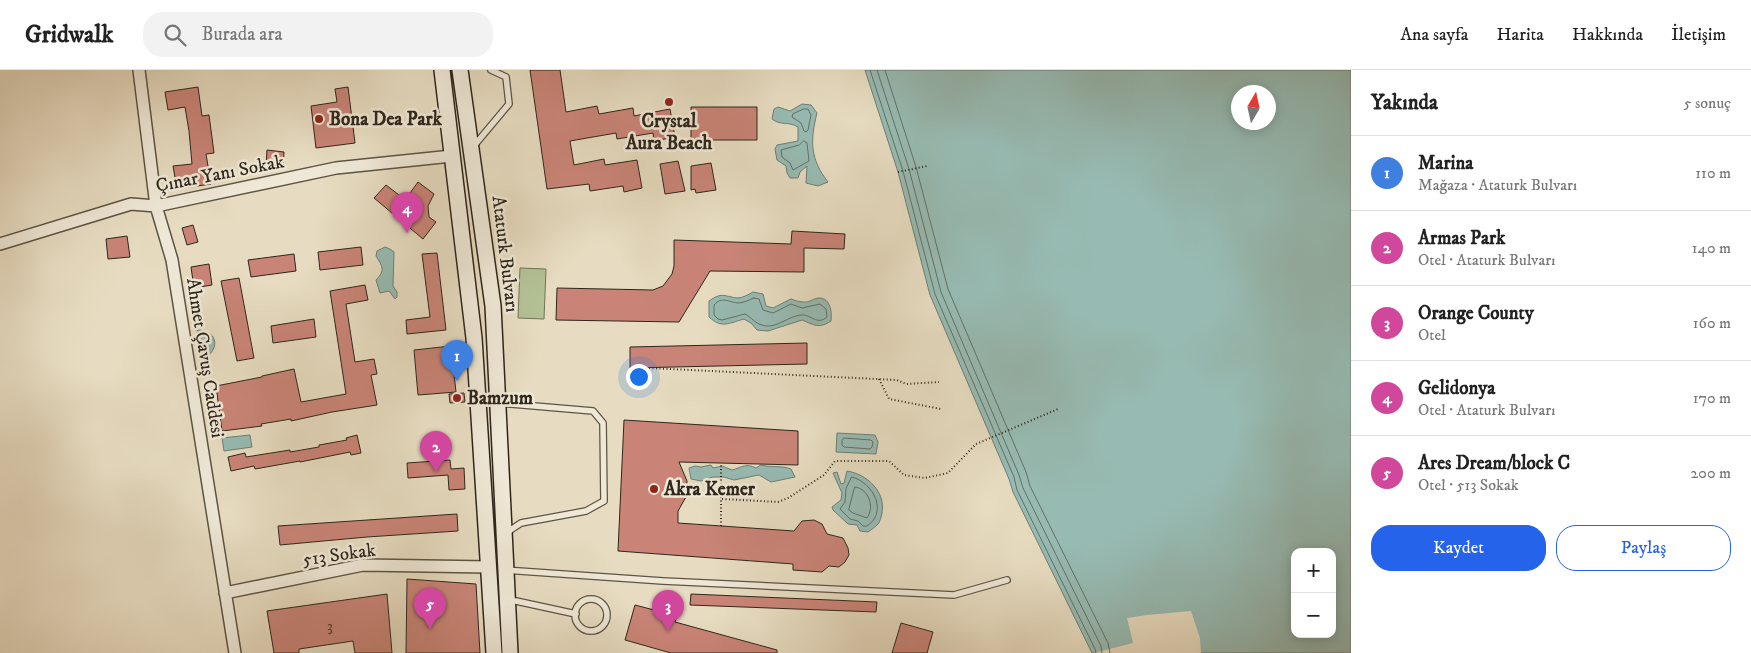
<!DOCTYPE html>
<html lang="tr">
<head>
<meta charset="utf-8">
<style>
  :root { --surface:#fff; --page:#f2f2f2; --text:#222; --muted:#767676; --line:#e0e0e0; --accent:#2563eb }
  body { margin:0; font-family:"IM FELL DW Pica",serif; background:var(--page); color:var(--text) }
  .controls { position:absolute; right:15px; bottom:15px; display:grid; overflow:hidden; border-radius:10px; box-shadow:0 2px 12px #0003 }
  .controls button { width:45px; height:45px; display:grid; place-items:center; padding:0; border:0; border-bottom:1px solid var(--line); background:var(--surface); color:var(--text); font:25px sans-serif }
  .compass { position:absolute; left:1231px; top:15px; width:45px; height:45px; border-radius:50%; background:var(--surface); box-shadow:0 2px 12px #0003; rotate:9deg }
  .you { position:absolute; left:638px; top:306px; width:18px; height:18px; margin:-12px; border:4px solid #fff; border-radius:50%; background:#1a73e8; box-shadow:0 0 0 8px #1a73e833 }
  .badge { display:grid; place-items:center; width:32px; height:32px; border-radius:50%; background:var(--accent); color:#fff; font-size:16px; font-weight:700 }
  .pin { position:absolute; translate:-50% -41px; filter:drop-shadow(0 1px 2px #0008) }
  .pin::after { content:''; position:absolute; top:26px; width:18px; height:15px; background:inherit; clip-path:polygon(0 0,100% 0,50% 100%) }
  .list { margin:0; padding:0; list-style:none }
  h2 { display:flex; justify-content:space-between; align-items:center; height:65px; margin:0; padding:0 20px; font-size:21px }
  h2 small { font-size:16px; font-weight:400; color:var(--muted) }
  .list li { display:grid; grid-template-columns:32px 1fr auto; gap:15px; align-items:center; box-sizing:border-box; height:75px; padding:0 20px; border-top:1px solid var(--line) }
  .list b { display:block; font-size:19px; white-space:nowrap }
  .list p { margin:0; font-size:16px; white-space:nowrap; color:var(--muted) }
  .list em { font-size:16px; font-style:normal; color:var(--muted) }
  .actions { display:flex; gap:10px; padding:15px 20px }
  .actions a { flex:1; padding:11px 0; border:1px solid var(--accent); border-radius:20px; text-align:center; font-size:18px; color:var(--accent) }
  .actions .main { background:var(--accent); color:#fff }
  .icon { flex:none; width:28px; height:28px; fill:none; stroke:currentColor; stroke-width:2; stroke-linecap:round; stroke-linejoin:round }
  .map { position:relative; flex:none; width:1351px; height:583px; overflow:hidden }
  header { display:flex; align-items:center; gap:30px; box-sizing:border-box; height:70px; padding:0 25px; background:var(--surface); border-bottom:1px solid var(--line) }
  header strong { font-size:24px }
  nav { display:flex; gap:28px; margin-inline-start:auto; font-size:18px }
  .search { width:350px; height:45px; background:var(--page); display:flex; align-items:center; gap:12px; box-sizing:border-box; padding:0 18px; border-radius:20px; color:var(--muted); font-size:19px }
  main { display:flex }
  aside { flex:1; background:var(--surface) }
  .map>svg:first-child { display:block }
  .green { fill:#b3c195; stroke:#707458 }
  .water { fill:#97bbb3; stroke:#6d7f76; fill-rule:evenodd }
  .pier { fill:#e7dcc1 }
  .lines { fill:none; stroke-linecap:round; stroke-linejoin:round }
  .shore { stroke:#627067; stroke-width:1 }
  .building { fill:#c98477; stroke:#2e261b }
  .service-casing { stroke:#5c5444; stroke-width:8 }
  .minor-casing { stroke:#5c5444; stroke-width:14 }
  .secondary-casing { stroke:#2e261b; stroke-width:18 }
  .path { stroke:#2e261b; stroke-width:2; stroke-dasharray:1 2.5; stroke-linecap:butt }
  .service { stroke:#efe8d7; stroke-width:5.5 }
  .minor { stroke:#efe8d7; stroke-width:11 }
  .secondary { stroke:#efe8d7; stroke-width:15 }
  .poi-dot { fill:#8f2418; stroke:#efe8d7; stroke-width:2 }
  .labels { text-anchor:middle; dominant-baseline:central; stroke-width:5; stroke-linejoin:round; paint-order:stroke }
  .number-label { font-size:16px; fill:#553e32 }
  .poi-label { font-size:19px; font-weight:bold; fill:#2e261b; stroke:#efe8d7; text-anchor:start }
  .street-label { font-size:19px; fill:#2e261b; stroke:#efe8d7 }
</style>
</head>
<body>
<header>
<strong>Gridwalk</strong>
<div class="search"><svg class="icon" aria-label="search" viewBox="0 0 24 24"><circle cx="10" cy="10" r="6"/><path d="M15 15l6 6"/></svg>Burada ara</div>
<nav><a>Ana sayfa</a><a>Harita</a><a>Hakkında</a><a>İletişim</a></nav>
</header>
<main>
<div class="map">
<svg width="1351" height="583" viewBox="0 0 1351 583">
  <rect width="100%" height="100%" fill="#e7dcc1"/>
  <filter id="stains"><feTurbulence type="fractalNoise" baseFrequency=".004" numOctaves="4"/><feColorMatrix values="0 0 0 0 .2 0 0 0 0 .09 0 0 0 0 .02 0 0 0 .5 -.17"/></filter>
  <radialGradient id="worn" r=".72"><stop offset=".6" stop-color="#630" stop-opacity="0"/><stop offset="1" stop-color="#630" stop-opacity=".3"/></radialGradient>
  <path class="green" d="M520 198 546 199 544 249 518 248Z"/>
  <path class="water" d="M865 0H1351V583H1092L1013 422 1009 409 930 225 898 102ZM1238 22H1268V52H1238ZM1295 482H1332V564H1295Z
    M802 34 811 35 817 43C810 71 810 89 828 112L818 116 806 113 807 96 800 102 798 108H790L787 103 786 96 777 90 775 79 777 75 798 71V57C788 51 781 56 772 49L774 39 778 37 790 41Z
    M385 177 390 179 394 182 393 216 397 222V227L395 229 389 221 380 223 376 210C386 200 382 196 376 186L377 181Z
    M753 222 763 224 766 236 773 238 791 229C794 230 799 232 803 232 809 233 814 228 819 228 831 228 832 243 831 251 819 259 814 255 802 250L768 261 757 260 751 253 744 249C729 253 722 259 709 247V231C722 222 723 226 737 228 742 228 748 225 753 222Z
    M197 260C220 260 220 283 201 289Z
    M837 363 875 365 878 372 876 384 836 382Z
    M250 365 252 377 224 381 222 368Z
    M711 395 713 398 722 396 732 400C742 397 747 393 756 398L761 395C773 398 781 395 791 399L795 407 771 412 759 405 734 410 724 407H713L701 411 691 409 689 398 695 396 701 397Z
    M847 401C867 404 886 422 882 443 881 447 880 452 878 454 875 457 871 460 868 462L860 461 857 455 848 454 833 440 832 437 841 430 842 423 833 403 837 402 841 414 844 413Z"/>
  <path class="pier" d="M1191 541 1200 568 1201 583H1094L1133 573 1127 548 1147 545Z"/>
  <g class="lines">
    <path class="shore" d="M870 0 903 101 935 224 1014 407 1017 420 1095 579 1096 583
      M877 0 909 99 941 222 1019 405 1023 418 1101 576 1102 583
      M885 0 916 97 948 219 1026 402 1030 416 1108 573 1110 583
      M804 39H808L811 45 808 60 806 62 804 61 801 53 792 47 793 44Z
      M804 71 807 73 809 91 793 100 790 93 782 87 781 80 799 75Z
      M754 228 759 229 763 240 773 243 791 234 802 238 820 234 826 239 827 247C817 256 811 244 801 245 788 246 775 260 762 255 756 254 751 247 745 244L722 250 718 249 714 245V235C722 226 728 232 738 233 743 233 749 230 754 228Z
      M844 368 871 370 873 372 872 377 870 379 844 377 842 375V371Z
      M852 407C874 413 888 442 867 456H863L858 451 850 449 840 439 845 432 846 419Z
      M855 417C869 419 875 437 867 448L853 443 849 440Z"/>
  </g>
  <path class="building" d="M530 0H560L566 42 597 36 599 44 633 38 634 46 670 39 675 67 654 71 653 63 617 69 616 63 570 71 574 95 604 89 605 95 637 90 642 118 624 122 623 116 590 121 589 114 547 119Z
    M198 17 202 46 209 45 214 83 206 84 211 114 177 119 173 96 192 94 189 61 185 37 168 40 165 22Z
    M348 17 355 73 316 78 311 36 337 32 335 19Z
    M691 37H757V70H691Z
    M267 80 284 82 283 98 266 97Z
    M678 91 685 121 665 124 660 94Z
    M711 93 716 120 696 123 695 119 691 120V96Z
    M418 112 434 124 428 136 429 147 436 152 423 169 374 128 386 115 399 125 410 123Z
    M193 155 198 172 187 175 182 158Z
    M792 161 845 164 844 179 804 178V202L710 201 679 252 556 250 557 218 653 220 663 216 672 204 674 196V170L791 174Z
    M127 166 130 187 108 189 106 169Z
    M361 177 363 195 320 200 318 182Z
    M437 183 446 260 407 264 406 250 430 247 422 184Z
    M294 184 296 201 251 207 248 190Z
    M209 194 212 215 194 218 191 197Z
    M239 208 254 288 237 291 221 211Z
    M365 215 368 230 346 234 355 292 374 289 377 304 371 305 377 335 332 342 291 351V349L261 354 262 356 222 361 216 316 262 307V306L294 299 301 332 346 324 330 221Z
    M314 249 316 267 273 273 271 256Z
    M807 273V294L630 298V277Z
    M451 276 456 322 418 325 414 280Z
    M464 323 465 332 450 333 449 324Z
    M624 350 798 361V395L679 392 687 411 686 427 678 441V453L794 461 802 451 814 450 822 454 827 464 843 468 848 478 849 485 845 492 839 497 829 496 822 502 793 500V494L618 481Z
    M357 365 361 383 351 385 350 382 300 392V391L255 399 254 396 231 401 228 387 245 383 246 387 290 380V382L319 377V375L347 370 346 368Z
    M450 390 451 399 464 398 465 419 449 420 448 405 408 408 407 393Z
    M457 444 458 461 367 467 280 475 278 456Z
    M407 509 476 514 480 583H406Z
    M387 524 392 583H355L353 571 299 579V583H274L267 541Z
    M691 524 877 532 876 542 690 535Z
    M635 535 677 546 675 552 777 580V583H671L625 570Z
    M901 553 933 562 927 583H892Z"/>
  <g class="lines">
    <g class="service-casing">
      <path id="service" d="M473 77 509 34 506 7 491 0
        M499 333 593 341 603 353 604 431 586 441 521 453 506 463
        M506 500 663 511 954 525 1007 510
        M575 545a16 16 0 1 1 32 0a16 16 0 1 1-32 0Z
        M508 531H516L576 544"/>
    </g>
    <g class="minor-casing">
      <path id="minor" d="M139 0 156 136 172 190 235 583
        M0 174 131 134 156 136 336 98 452 86
        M225 523 363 495 489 497"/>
    </g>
    <g class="secondary-casing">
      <path id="secondary" d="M442 0 474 268 494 583
        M460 0 493 236 510 583"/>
    </g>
    <path class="path" d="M898 102 927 96
      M649 298 897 310 906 314 939 312
      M879 309 889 329 941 339
      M722 429 778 432 788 428 824 405 835 391H889L904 405 925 408 948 403 976 374 1058 339
      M721 456V393"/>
    <use href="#service" class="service"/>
    <use href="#minor" class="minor"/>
    <use href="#secondary" class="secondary"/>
  </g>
  <g class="poi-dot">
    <circle cx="669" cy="32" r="5"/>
    <circle cx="319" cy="49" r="5"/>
    <circle cx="457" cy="328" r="5"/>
    <circle cx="654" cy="419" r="5"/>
  </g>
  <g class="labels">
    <g class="number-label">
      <text x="330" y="556">3</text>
    </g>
    <g class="poi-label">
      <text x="329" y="49">Bona Dea Park</text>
      <text x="669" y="51" text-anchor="middle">Crystal<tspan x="669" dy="22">Aura Beach</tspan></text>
      <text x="467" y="328">Bamzum</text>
      <text x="664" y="419">Akra Kemer</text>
    </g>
    <g class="street-label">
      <text transform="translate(220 104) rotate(-11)">Çınar Yanı Sokak</text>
      <text transform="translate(505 184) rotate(83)">Ataturk Bulvarı</text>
      <text transform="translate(205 288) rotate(81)">Ahmet Çavuş Caddesi</text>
      <text transform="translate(339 485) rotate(-8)">513 Sokak</text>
    </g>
  </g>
  <rect width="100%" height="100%" filter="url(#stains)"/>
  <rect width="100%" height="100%" fill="url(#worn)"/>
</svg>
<div class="controls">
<button>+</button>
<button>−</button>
</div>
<svg class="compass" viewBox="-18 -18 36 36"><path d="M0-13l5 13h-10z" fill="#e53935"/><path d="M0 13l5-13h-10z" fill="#767676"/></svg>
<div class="you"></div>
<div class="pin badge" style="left:457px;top:311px;background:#3f7fe0">1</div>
<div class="pin badge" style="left:436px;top:402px;background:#d1479c">2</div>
<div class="pin badge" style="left:668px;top:561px;background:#d1479c">3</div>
<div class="pin badge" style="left:407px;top:163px;background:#d1479c">4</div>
<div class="pin badge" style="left:430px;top:559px;background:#d1479c">5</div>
</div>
<aside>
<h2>Yakında<small>5 sonuç</small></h2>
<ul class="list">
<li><span class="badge" style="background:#3f7fe0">1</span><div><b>Marina</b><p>Mağaza · Ataturk Bulvarı</p></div><em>110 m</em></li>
<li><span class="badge" style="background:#d1479c">2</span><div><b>Armas Park</b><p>Otel · Ataturk Bulvarı</p></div><em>140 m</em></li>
<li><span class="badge" style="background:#d1479c">3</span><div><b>Orange County</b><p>Otel</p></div><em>160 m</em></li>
<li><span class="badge" style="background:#d1479c">4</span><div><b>Gelidonya</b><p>Otel · Ataturk Bulvarı</p></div><em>170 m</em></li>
<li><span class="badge" style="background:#d1479c">5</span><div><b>Ares Dream/block C</b><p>Otel · 513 Sokak</p></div><em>200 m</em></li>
</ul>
<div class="actions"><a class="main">Kaydet</a><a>Paylaş</a></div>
</aside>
</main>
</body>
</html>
